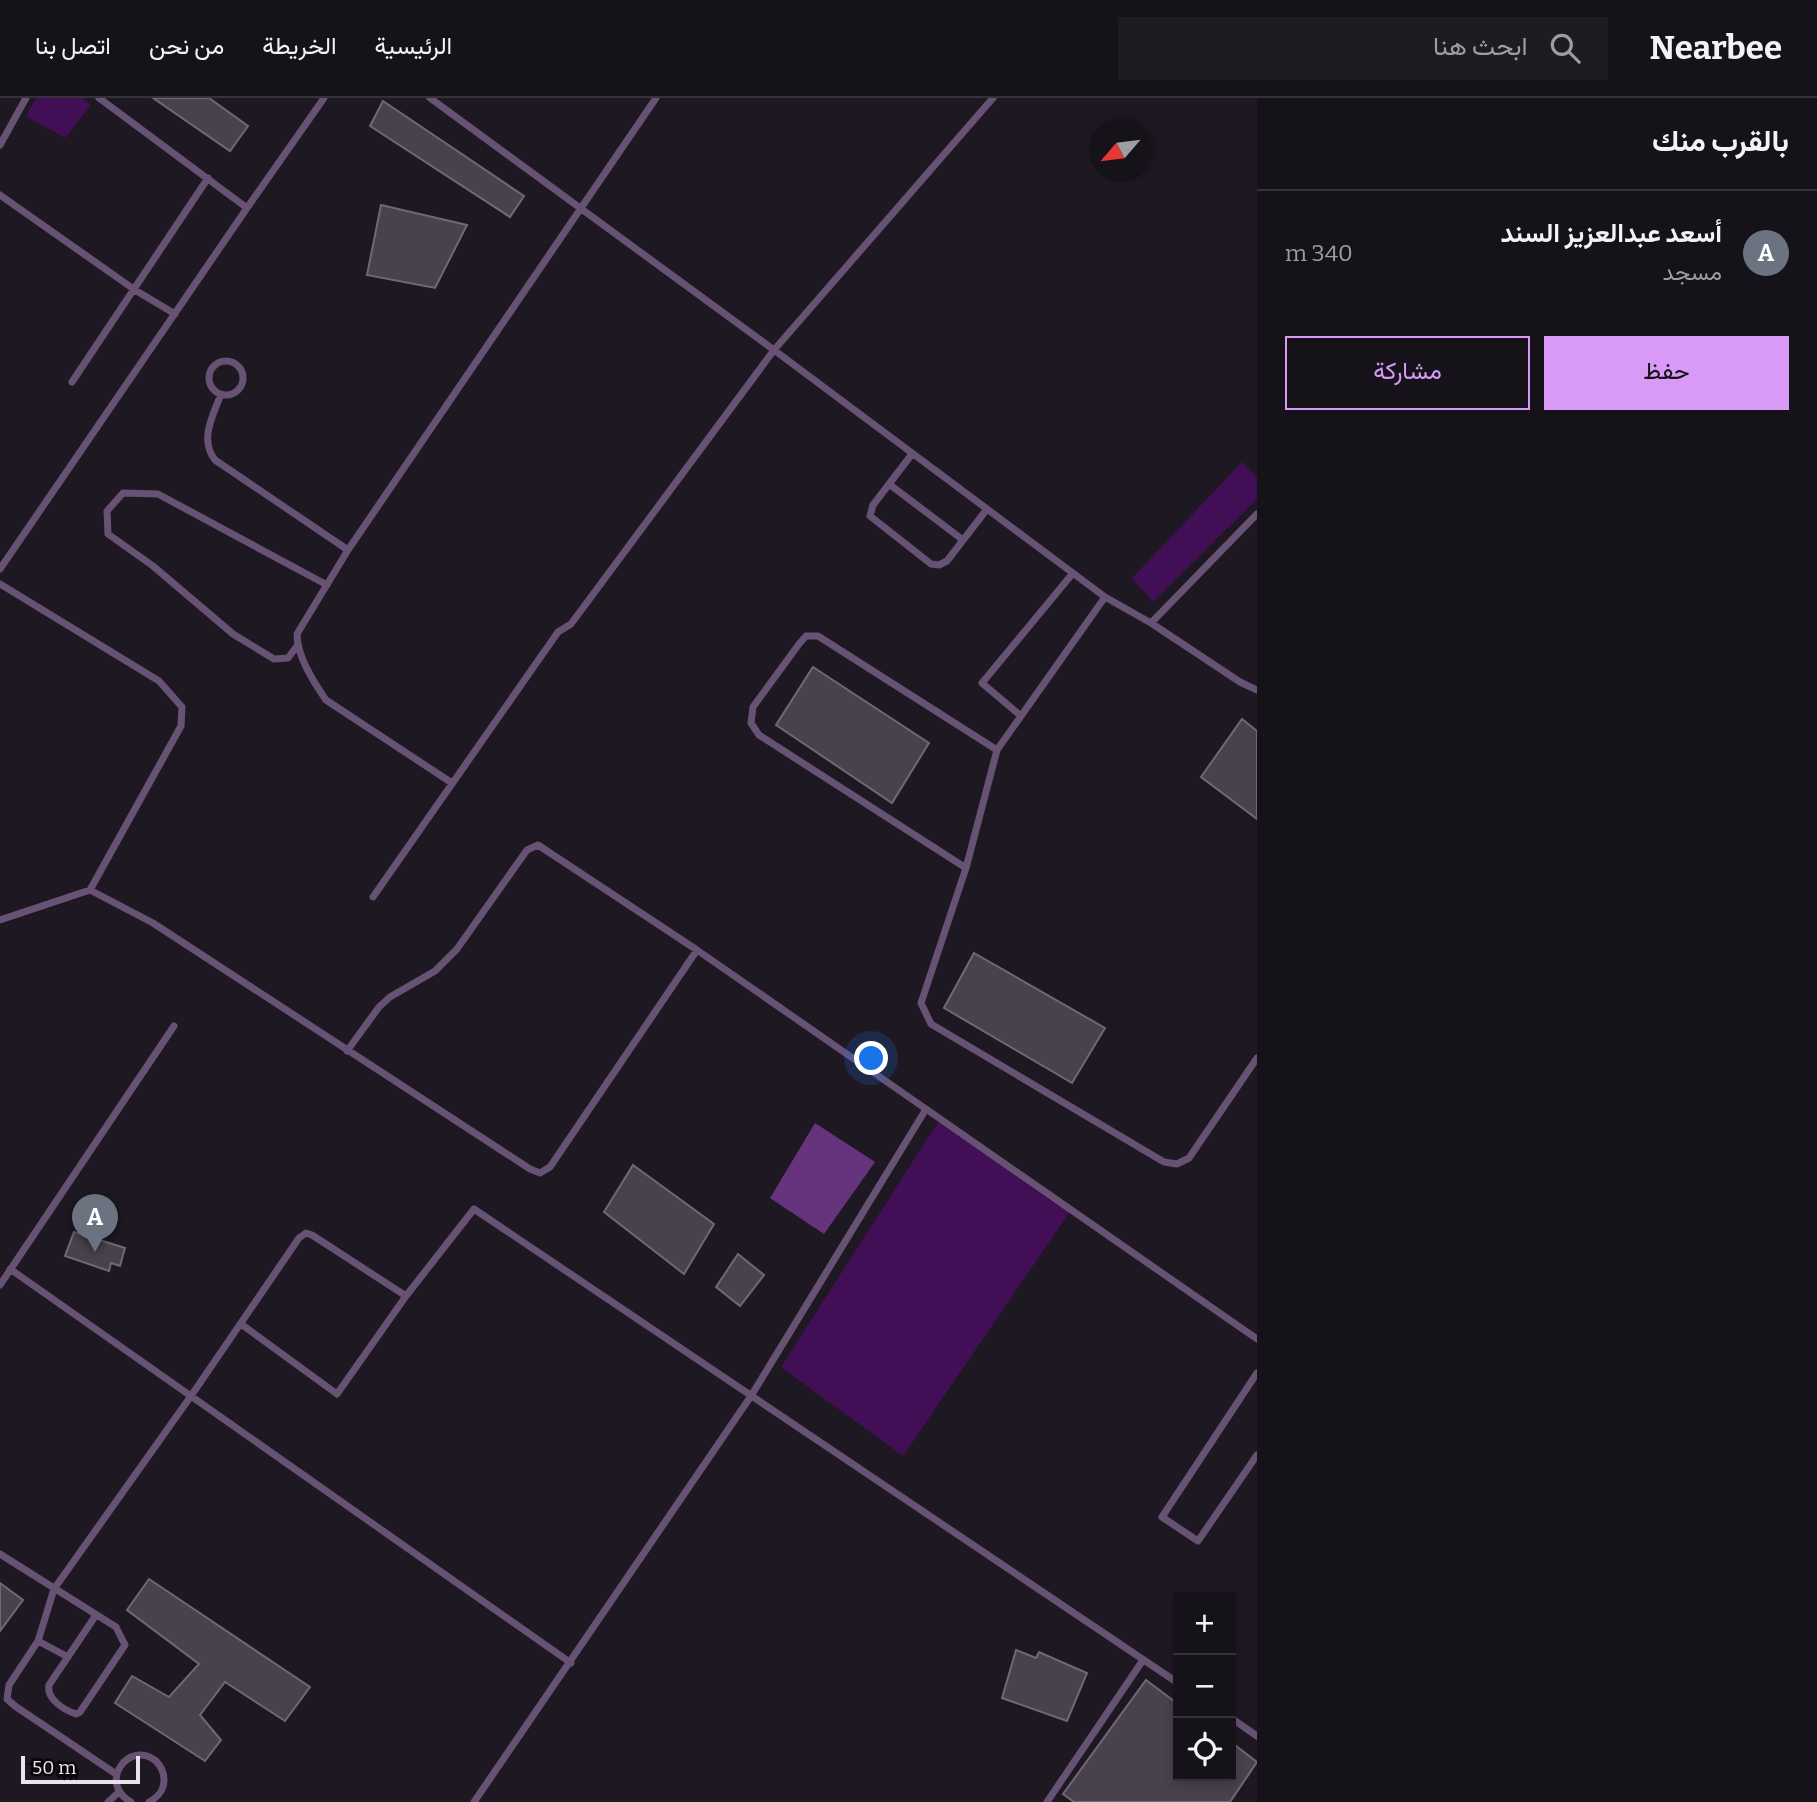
<!DOCTYPE html>
<html lang="ar">
<head>
<meta charset="utf-8">
<style>
  :root { --surface:#16121a; --page:#1f1b23; --text:#f1f3f6; --muted:#9e9ea2; --line:#353239; --accent:#d99af7 }
  body { margin:0; font-family:Bitter,Vazirmatn,serif; background:var(--page); color:var(--text); direction:rtl }
  .controls { position:absolute; right:21px; bottom:21px; display:grid; overflow:hidden; border-radius:0px; box-shadow:0 4px 10px #0003 }
  .controls button { width:63px; height:63px; display:grid; place-items:center; padding:0; border:0; border-bottom:2px solid var(--line); background:var(--surface); color:var(--text); font:35px sans-serif }
  .compass { position:absolute; left:1089px; top:21px; width:63px; height:63px; border-radius:50%; background:var(--surface); box-shadow:0 4px 10px #0003; rotate:242deg }
  .scale { position:absolute; left:21px; bottom:18px; width:119px; box-sizing:border-box; padding-left:7px; border:4px solid #e9e4eb; border-top:0; font-size:19px; line-height:24px; white-space:nowrap; color:#e9e4eb; -webkit-text-stroke:5px #070508; paint-order:stroke }
  .you { position:absolute; left:872px; top:961px; width:24px; height:24px; margin:-18px; border:5px solid #fff; border-radius:50%; background:#1a73e8; box-shadow:0 0 0 10px #1a73e833 }
  .badge { display:grid; place-items:center; width:46px; height:46px; border-radius:50%; background:var(--accent); color:#fff; font-size:23px; font-weight:700 }
  .pin { position:absolute; translate:-50% -58px; filter:drop-shadow(0 2px 4px #0008) }
  .pin::after { content:''; position:absolute; top:37px; width:24px; height:21px; background:inherit; clip-path:polygon(0 0,100% 0,50% 100%) }
  .list { margin:0; padding:0; list-style:none }
  h2 { display:flex; justify-content:space-between; align-items:center; height:91px; margin:0; padding:0 28px; font-size:30px }
  h2 small { font-size:23px; font-weight:400; color:var(--muted) }
  .list li { display:grid; grid-template-columns:46px 1fr auto; gap:21px; align-items:center; box-sizing:border-box; height:126px; padding:0 28px; border-top:2px solid var(--line) }
  .list b { display:block; font-size:26px; white-space:nowrap }
  .list p { margin:0; font-size:23px; white-space:nowrap; color:var(--muted) }
  .list em { font-size:23px; font-style:normal; color:var(--muted) }
  .actions { display:flex; gap:14px; padding:21px 28px }
  .actions a { flex:1; padding:16px 0; border:2px solid var(--accent); border-radius:0px; text-align:center; font-size:24px; color:var(--accent) }
  .actions .main { background:var(--accent); color:#111 }
  .icon { flex:none; width:38px; height:38px; fill:none; stroke:currentColor; stroke-width:2; stroke-linecap:round; stroke-linejoin:round }
  .map { position:relative; flex:none; width:1257px; height:1704px; overflow:hidden; direction:ltr }
  header { display:flex; align-items:center; gap:42px; box-sizing:border-box; height:98px; padding:0 35px; background:var(--surface); border-bottom:2px solid var(--line) }
  header strong { font-size:33px }
  nav { display:flex; gap:38px; margin-inline-start:auto; font-size:24px }
  .search { width:490px; height:63px; background:var(--page); display:flex; align-items:center; gap:18px; box-sizing:border-box; padding:0 24px; border-radius:0px; color:var(--muted); font-size:26px }
  main { display:flex }
  aside { flex:1; background:var(--surface) }
  .map>svg:first-child { display:block }
  .green { fill:#420f57 }
  .water { fill:#66337d }
  .building { fill:#49424d; stroke:#706874; stroke-width:2 }
  .lines { fill:none; stroke-linecap:round; stroke-linejoin:round }
  .lane { stroke:#685273; stroke-width:7 }
</style>
</head>
<body>
<header>
<strong>Nearbee</strong>
<div class="search"><svg class="icon" aria-label="search" viewBox="0 0 24 24"><circle cx="10" cy="10" r="6"/><path d="M15 15l6 6"/></svg>ابحث هنا</div>
<nav><a>الرئيسية</a><a>الخريطة</a><a>من نحن</a><a>اتصل بنا</a></nav>
</header>
<main>
<aside>
<h2>بالقرب منك<small></small></h2>
<ul class="list">
<li><span class="badge" style="background:#6b7280">A</span><div><b>أسعد عبدالعزيز السند</b><p>مسجد</p></div><em>340 m</em></li>
</ul>
<div class="actions"><a class="main">حفظ</a><a>مشاركة</a></div>
</aside>
<div class="map">
<svg width="1257" height="1704" viewBox="0 0 1257 1704">
  <rect width="100%" height="100%" fill="#1e1822"/>
  <path class="green" d="M36 0H82L91 7 65 40 26 18Z
    M1242 364 1257 379V401L1153 504 1132 480Z
    M938 1024 1071 1112 903 1358 781 1269Z"/>
  <path class="water" d="M815 1025 875 1064 824 1136 770 1100Z"/>
  <path class="building" d="M153 0H209L248 28 230 53Z
    M383 3 524 98 510 119 370 28Z
    M381 107 467 127 435 190 367 177Z
    M813 569 929 645 892 705 776 627Z
    M1242 621 1257 633V721L1201 679Z
    M974 855 1105 930 1072 985 944 910Z
    M633 1067 714 1126 684 1176 604 1114Z
    M74 1134 125 1150 120 1168 111 1165 109 1173 65 1158Z
    M738 1156 764 1177 740 1208 716 1189Z
    M149 1481 310 1589 285 1623 225 1584 200 1617 221 1642 205 1663 115 1605 132 1578 169 1599 199 1566 127 1512Z
    M0 1485 23 1502 0 1533Z
    M1016 1552 1036 1560 1039 1554 1087 1575 1067 1623 1002 1600Z
    M1146 1582 1178 1606V1678H1231V1644L1257 1664 1230 1704H1074L1063 1696Z"/>
  <g class="lines">
    <path class="lane" d="M430 0 774 252 1105 499 1151 525 1240 584 1257 592
      M0 47 26 0
      M0 97 135 192 175 216
      M247 110 324 0
      M209 280a17 17 0 1 1 34 0a17 17 0 1 1-34 0Z
      M72 284 208 80
      M221 296C213 318 199 341 215 362L348 452
      M912 356 873 407 870 418 931 466 939 467 947 463 987 411
      M889 386 963 442
      M0 471 247 110 99 0
      M0 486 159 583 182 609 181 628 90 792 0 822
      M1105 499 997 652 966 770 921 905 931 926 1164 1064 1177 1066 1189 1060 1257 960
      M1151 525 1257 416
      M297 548 288 560 274 561 233 536 153 468 108 436 107 413 123 395 158 396 327 487
      M1021 618 982 585 1073 475
      M452 685 326 602C313 583 297 558 297 536L348 452 656 0
      M966 770 759 637 751 625 753 609 799 546 806 538H818L997 652
      M90 792 153 825 530 1071 540 1075 550 1069 697 852
      M373 799 558 534 571 526 774 252 993 0
      M347 953 379 909 390 899 435 873 457 851 527 752 538 747 697 852 926 1011 751 1298 474 1704
      M926 1011 1257 1241
      M10 1171 571 1565
      M0 1187 174 928
      M241 1226 337 1296 406 1198 474 1111 1178 1585
      M1257 1275 1162 1419 1198 1443 1257 1357
      M0 1456 116 1529 125 1547 80 1614 76 1616C64 1612 46 1601 49 1587L96 1517
      M38 1543 68 1559
      M1231 1620 1257 1638
      M116 1676 15 1608 7 1601 9 1587 38 1543 54 1491 191 1298 299 1140 306 1135 312 1137 406 1198
      M108 1704 119 1694
      M131 1704C97 1685 129 1641 156 1663 161 1668 164 1675 164 1682 164 1693 158 1699 149 1704
      M1047 1704 1143 1562"/>
  </g>
</svg>
<div class="controls">
<button>+</button>
<button>−</button>
<button><svg class="icon" aria-label="locate" viewBox="0 0 24 24"><circle cx="12" cy="12" r="6"/><path d="M12 2v4M12 18v4M2 12h4M18 12h4"/></svg></button>
</div>
<svg class="compass" viewBox="-18 -18 36 36"><path d="M0-13l5 13h-10z" fill="#e53935"/><path d="M0 13l5-13h-10z" fill="#9e9ea2"/></svg>
<div class="scale">50 m</div>
<div class="you"></div>
<div class="pin badge" style="left:95px;top:1154px;background:#6b7280">A</div>
</div>
</main>
</body>
</html>
